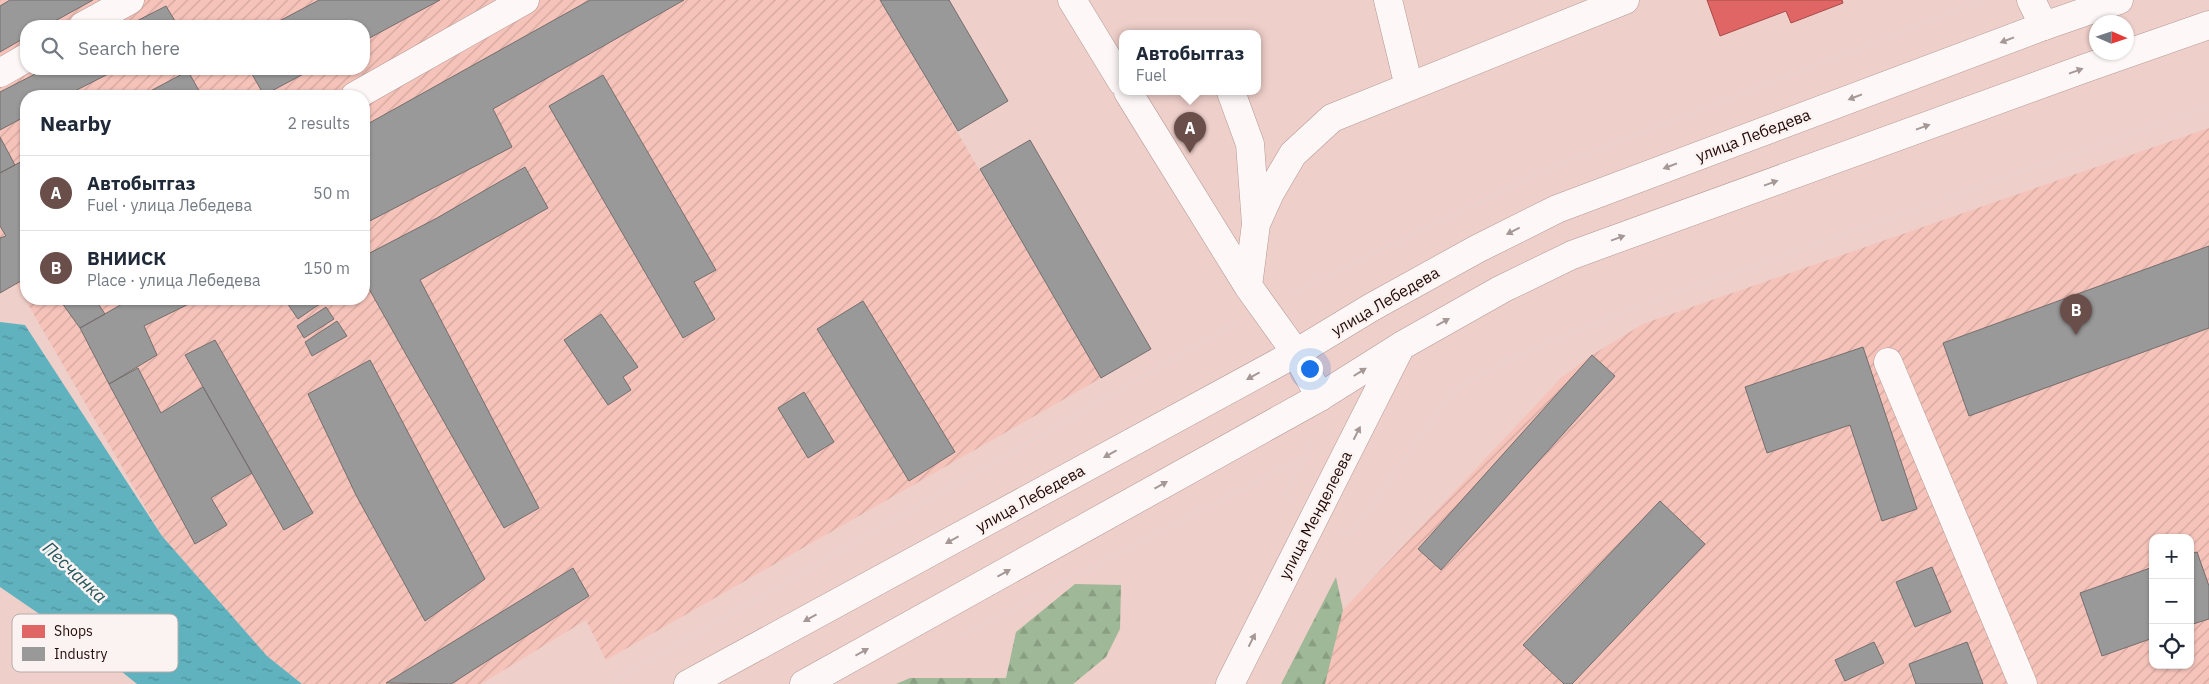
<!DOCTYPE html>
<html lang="en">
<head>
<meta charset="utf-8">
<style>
  :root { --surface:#fff; --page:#f6f6f7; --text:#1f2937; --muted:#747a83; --line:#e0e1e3; --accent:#694e4a }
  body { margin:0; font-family:"IBM Plex Sans",sans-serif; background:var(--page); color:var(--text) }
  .controls { position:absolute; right:15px; bottom:15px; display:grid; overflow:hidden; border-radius:10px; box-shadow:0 1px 4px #0004 }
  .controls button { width:45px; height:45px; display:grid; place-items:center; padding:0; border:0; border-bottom:1px solid var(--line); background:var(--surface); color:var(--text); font:25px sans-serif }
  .compass { position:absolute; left:2089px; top:15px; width:45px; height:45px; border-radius:50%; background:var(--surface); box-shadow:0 1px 4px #0004; rotate:93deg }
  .you { position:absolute; left:1309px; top:368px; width:18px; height:18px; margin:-12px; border:4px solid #fff; border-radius:50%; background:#1a73e8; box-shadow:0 0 0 8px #1a73e833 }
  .badge { display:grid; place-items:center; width:32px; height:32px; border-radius:50%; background:var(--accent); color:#fff; font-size:16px; font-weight:700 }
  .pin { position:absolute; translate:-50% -41px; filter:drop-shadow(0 1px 2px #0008) }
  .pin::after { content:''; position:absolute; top:26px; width:18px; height:15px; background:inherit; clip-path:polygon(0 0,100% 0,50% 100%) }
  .popup { position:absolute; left:1119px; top:30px; width:142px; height:65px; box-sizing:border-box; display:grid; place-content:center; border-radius:10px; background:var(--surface); filter:drop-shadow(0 1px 4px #0005); font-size:16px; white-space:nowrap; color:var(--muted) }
  .popup b { font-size:19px; color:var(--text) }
  .popup::after { content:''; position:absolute; left:50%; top:100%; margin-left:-10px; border:10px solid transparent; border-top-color:var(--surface) }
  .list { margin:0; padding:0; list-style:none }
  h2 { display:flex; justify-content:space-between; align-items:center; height:65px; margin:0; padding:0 20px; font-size:21px }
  h2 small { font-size:16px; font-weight:400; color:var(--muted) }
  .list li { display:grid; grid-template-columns:32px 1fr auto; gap:15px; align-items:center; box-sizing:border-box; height:75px; padding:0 20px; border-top:1px solid var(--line) }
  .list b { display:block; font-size:19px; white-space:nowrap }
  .list p { margin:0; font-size:16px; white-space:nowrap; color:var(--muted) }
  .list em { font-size:16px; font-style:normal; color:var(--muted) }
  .icon { flex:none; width:28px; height:28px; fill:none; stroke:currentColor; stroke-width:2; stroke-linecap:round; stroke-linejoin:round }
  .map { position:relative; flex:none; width:2209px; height:684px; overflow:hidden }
  .search { position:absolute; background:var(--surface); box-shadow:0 1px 4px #0004; left:20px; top:20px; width:350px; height:55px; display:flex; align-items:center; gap:12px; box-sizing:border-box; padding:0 18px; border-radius:20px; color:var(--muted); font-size:19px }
  .panel { position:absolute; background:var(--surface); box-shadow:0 1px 4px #0004; left:20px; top:90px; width:350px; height:215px; border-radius:20px }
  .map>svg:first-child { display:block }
  .industrial { fill:url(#industrial-furrows); fill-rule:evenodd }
  .forest { fill:url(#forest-firs) }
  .water { fill:url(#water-ripples) }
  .shops { fill:#e06666; stroke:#a74a49 }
  .industry { fill:#999; stroke:#756e6d }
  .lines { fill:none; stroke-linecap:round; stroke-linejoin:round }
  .minor-casing { stroke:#b49994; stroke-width:29 }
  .major-casing { stroke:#b49994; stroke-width:29 }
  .highway-casing { stroke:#b49994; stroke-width:29 }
  .path { stroke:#dfd4d2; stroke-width:3; stroke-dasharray:1 4; stroke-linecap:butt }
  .minor { stroke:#fdf8f7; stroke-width:28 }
  .major { stroke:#fdf8f7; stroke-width:28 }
  .highway { stroke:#fdf8f7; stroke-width:28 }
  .oneway { fill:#a59896 }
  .labels { text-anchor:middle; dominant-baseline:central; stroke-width:5; stroke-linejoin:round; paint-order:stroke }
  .street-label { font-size:16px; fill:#210805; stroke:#fbf3f1 }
  .water-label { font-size:18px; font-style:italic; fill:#23565e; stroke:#fbf3f1 }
  .key { fill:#fbf3f1; stroke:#baacaa; stroke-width:1 }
  .key-label { font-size:14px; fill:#210805 }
</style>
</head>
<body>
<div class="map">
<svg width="2209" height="684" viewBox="0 0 2209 684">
  <defs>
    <pattern id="industrial-furrows" width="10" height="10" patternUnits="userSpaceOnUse" patternTransform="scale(1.25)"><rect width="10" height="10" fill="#f5c3ba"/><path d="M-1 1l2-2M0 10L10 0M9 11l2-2" fill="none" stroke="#d2a69e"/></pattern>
    <pattern id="forest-firs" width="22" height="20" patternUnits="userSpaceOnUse" patternTransform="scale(1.25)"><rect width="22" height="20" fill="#9fb897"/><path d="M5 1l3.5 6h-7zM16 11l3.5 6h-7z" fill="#899d81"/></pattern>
    <pattern id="water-ripples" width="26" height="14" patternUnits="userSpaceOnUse" patternTransform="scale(1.25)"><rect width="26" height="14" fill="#5fb2be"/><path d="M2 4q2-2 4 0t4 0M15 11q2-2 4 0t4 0" fill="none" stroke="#4e8f98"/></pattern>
  </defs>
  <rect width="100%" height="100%" fill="#efcfc9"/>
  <path class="industrial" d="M0 0H880L1101 378 606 660 586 620 481 684H302L267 656 162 536 0 256ZM26 26H364V69H26ZM26 96H364V299H26Z
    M2209 128V684H1322L1343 610 1561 378 1592 355 1643 324ZM2153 538H2190V665H2153Z"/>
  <path class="forest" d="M1336 577 1343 610 1325 684H1281Z
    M1075 584 1121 585 1120 629 1106 657 1073 684H896L910 678H1006L1016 632Z"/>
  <path class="water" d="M0 322 25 325 162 536 267 656 302 684H137L111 663 0 587Z"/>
  <path class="shops" d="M1707 0H1842L1843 3 1791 23 1786 11 1720 36Z"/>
  <path class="industry" d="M10 0H93L46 26H26V37L0 52V6Z
    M319 0H440L364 41V26H270Z
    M590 0H684L493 109 512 147 364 224V126Z
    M880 0H949L1008 101 958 131Z
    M166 6 178 26H127Z
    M45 69H118L65 96H26V116L0 130V92Z
    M249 69H313L264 95Z
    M188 71 202 96H141Z
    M603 75 716 270 694 282 715 319 683 338 549 106Z
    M0 137 15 165 0 173Z
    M1030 140 1151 349 1101 378 980 169Z
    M26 159V278L0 293V238L6 236 0 226V173Z
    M525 167 548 208 420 280 539 508 504 528 364 280V256L437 218Z
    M2209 246V328L1969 416 1943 343Z
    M59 299H95L105 314 80 328Z
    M131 299H199L144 326 157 355 109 384 80 328Z
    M287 299H319L321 303 298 319 285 300Z
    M863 301 955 452 909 481 817 329Z
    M326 307 334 319 304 338 297 326Z
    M601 314 638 367 623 377 631 390 608 405 564 340Z
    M337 321 347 336 312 356 305 342Z
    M215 340 313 513 284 530 185 355Z
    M1863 347 1917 509 1882 521 1850 425 1767 453 1745 387Z
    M1592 355 1615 376 1441 570 1418 549Z
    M370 360 485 579 425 621 356 495 308 394Z
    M138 368 161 413 203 387 252 473 211 498 227 525 195 544 109 384Z
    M804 392 834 442 808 458 778 408Z
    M1660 501 1705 544 1572 684H1564L1523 645Z
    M2197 552 2209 586V619L2190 625V554Z
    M1932 567 1951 612 1915 627 1896 582Z
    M2153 567V638L2102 656 2080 593Z
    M573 568 589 596 451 684 386 683Z
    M1874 642 1884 663 1845 681 1835 660Z
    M1967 642 1983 684H1916L1909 664Z"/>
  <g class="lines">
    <g class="minor-casing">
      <path id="minor" d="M1072 0 1122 82
        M1388 0 1409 87
        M2031 0 2044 26
        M83 26 130 0
        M0 73 26 58
        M1128 92 1248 286 1296 353 1320 397
        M1231 92 1250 144 1256 224 1248 286
        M355 96 525 0
        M1256 224 1270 193 1293 154 1332 118 1625 0
        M1888 362 2023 684"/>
    </g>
    <g class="major-casing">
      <path id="major" d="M804 684 1320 397 1401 346"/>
    </g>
    <g class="highway-casing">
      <path id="highway" d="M688 684 1296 353 1372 307 1477 249 1557 209 2044 26 2119 0
        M1230 684 1401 346 1502 289 1572 255 2083 69 2209 25"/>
    </g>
    <path class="path" d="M1292 293 1550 168 1984 0
      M1289 498 1284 495 1307 455 1310 438
      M1343 531 1350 535 1454 390 1509 359 1627 310 2209 106
      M964 634 1306 456
      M609 684 1236 323"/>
    <use href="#minor" class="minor"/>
    <use href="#major" class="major"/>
    <use href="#highway" class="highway"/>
  </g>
  <defs><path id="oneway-solid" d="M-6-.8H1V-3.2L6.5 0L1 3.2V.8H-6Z" transform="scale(1.25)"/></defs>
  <g class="oneway">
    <use href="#oneway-solid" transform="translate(2007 40) rotate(159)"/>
    <use href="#oneway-solid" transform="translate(2076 71) rotate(-20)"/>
    <use href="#oneway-solid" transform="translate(1855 97) rotate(159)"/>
    <use href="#oneway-solid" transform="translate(1923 127) rotate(-20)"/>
    <use href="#oneway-solid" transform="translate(1670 166) rotate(159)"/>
    <use href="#oneway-solid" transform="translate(1771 183) rotate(-20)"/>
    <use href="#oneway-solid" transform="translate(1513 231) rotate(153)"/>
    <use href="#oneway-solid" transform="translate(1618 238) rotate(-20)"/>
    <use href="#oneway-solid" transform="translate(1443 322) rotate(-29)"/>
    <use href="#oneway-solid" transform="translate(1360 372) rotate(-32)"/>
    <use href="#oneway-solid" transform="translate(1253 376) rotate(151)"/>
    <use href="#oneway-solid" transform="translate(1357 433) rotate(-63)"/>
    <use href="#oneway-solid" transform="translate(1110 454) rotate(151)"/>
    <use href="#oneway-solid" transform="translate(1161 485) rotate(-29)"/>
    <use href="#oneway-solid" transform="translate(952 540) rotate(151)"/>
    <use href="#oneway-solid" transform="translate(1004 573) rotate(-29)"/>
    <use href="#oneway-solid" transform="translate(810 618) rotate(151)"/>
    <use href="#oneway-solid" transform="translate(1252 640) rotate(-63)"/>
    <use href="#oneway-solid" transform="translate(862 652) rotate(-29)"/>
  </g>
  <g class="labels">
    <g class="street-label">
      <text transform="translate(1753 135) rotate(-21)">улица Лебедева</text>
      <text transform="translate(1385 301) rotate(-30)">улица Лебедева</text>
      <text transform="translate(1030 498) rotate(-29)">улица Лебедева</text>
      <text transform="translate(1315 515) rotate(-63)">улица Менделеева</text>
    </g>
    <g class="water-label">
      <text transform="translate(75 572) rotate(43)">Песчанка</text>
    </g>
  </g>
  <rect x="12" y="614" width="166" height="58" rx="8" class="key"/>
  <rect x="22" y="625" width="23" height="13" fill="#e06666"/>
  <rect x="22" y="647" width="23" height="14" fill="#999"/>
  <g class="key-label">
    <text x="54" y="636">Shops</text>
    <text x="54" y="659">Industry</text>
  </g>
</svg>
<div class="controls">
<button>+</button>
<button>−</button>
<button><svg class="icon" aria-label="locate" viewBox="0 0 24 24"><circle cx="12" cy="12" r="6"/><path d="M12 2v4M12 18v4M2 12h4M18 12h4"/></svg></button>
</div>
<svg class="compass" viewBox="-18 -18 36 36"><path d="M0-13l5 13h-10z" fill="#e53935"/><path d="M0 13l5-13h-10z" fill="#747a83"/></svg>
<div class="you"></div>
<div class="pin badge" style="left:1190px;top:153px">A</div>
<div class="popup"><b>Автобытгаз</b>Fuel</div>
<div class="pin badge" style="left:2076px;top:335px">B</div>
<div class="search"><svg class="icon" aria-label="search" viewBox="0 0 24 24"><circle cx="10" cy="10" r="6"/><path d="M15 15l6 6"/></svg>Search here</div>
<section class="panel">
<h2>Nearby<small>2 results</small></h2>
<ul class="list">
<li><span class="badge">A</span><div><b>Автобытгаз</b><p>Fuel · улица Лебедева</p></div><em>50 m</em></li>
<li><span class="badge">B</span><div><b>ВНИИСК</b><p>Place · улица Лебедева</p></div><em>150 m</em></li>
</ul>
</section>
</div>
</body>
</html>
